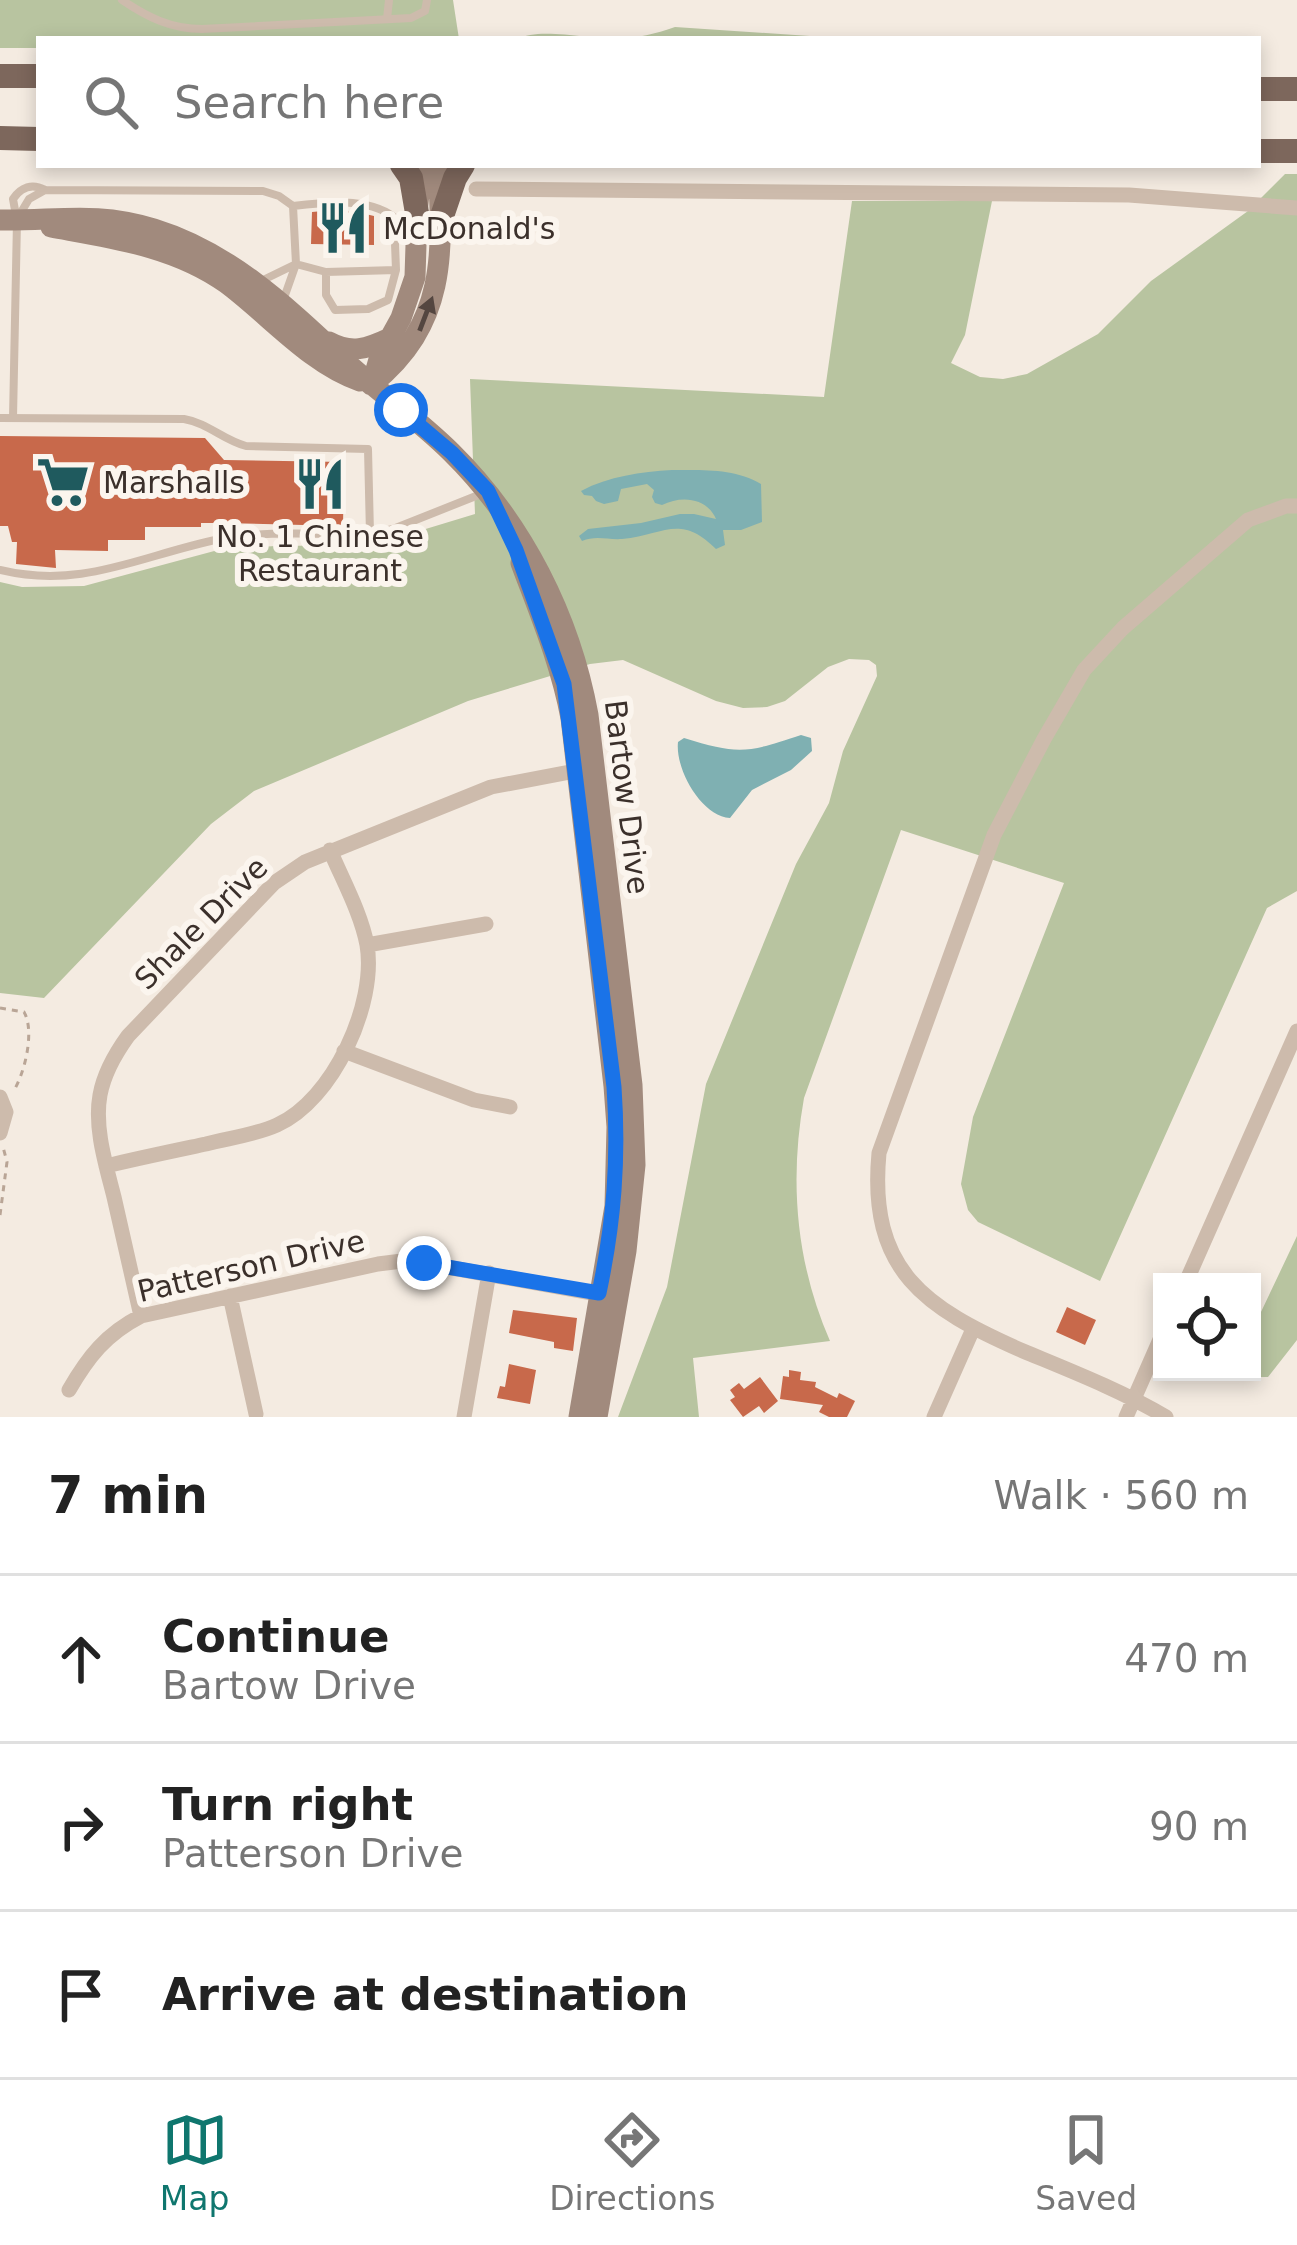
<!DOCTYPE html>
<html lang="en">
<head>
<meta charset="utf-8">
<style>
  :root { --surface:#fff; --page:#f2f2f2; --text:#222; --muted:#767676; --line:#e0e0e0; --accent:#0f766e }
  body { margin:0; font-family:"DejaVu Sans",sans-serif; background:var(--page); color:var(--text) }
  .controls { position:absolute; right:36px; bottom:36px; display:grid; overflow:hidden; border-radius:0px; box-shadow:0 6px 18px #0003 }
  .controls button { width:108px; height:108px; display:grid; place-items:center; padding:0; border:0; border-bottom:3px solid var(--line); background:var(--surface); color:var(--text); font:60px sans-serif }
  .stop { position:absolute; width:36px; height:36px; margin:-27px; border:9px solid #1a73e8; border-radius:50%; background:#fff }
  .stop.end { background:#1a73e8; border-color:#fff; box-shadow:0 3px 12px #0008 }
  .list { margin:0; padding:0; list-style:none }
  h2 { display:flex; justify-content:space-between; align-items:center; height:156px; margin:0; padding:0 48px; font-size:51px }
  h2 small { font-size:39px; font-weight:400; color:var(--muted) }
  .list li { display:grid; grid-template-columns:78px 1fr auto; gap:36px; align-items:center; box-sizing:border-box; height:168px; padding:0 48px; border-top:3px solid var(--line) }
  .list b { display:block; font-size:45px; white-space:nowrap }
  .list p { margin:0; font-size:39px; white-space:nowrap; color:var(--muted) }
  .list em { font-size:39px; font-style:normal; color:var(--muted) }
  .icon { flex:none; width:66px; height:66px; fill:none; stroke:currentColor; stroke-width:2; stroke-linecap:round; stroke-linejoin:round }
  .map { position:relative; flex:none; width:1297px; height:1417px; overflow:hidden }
  .search { position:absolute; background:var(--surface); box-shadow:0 6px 18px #0003; left:36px; right:36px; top:36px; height:132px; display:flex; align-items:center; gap:30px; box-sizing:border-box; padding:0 42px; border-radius:0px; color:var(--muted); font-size:45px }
  .sheet { height:660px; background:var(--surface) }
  nav { display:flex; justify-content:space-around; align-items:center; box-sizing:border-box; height:168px; border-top:3px solid var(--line); background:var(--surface); font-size:33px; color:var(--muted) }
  nav a { display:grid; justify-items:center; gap:6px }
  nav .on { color:var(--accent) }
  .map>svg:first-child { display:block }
  .green { fill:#b8c4a0 }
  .water { fill:#7fb0b2 }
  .building { fill:#c8694b }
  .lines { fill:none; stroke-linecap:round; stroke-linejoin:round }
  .path { stroke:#b9a596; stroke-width:3; stroke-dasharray:6 6; stroke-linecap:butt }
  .lane { stroke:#cdbbac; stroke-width:8 }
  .street { stroke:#cdbbac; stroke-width:15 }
  .secondary { stroke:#a18a7d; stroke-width:21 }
  .primary { stroke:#7d675c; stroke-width:24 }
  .oneway { fill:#544640 }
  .route { stroke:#1a73e8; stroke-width:15 }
  .labels { text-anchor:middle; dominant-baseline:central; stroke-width:12; stroke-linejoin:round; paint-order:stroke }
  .poi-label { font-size:30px; fill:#3b302b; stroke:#fbf5ee; text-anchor:start }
  .street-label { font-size:30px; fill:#3b302b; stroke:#fbf5ee }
</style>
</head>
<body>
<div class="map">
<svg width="1297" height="1417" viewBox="0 0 1297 1417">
  <rect width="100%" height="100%" fill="#f4ebe1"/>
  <path class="green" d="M0 0H453L459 39H39V48H0Z
    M675 27 854 39H855H518C537 27 591 39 617 39 638 38 655 34 675 27Z
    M1285 174H1297V891L1267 908 1100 1281 978 1222 968 1210 961 1184 973 1117 1064 883 901 830 804 1098C789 1181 796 1263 830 1341L693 1358 699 1417H618L667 1287 706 1084 796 864 829 803 843 751 877 676 876 665 869 660 849 659 828 667 785 701 767 707 743 708 716 701 623 660 590 664 468 701 254 791 211 824 44 998 0 993V582L22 587 84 586 218 550 275 546 373 545 475 514 470 379 824 397 852 201H992L965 335 951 363 980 377 1003 379 1027 374 1098 334 1151 281 1248 211Z
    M1297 1236V1340L1268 1377H1259L1248 1372H1252V1331Z"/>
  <path class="water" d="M672 470C701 470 735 468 761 484L762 522 741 530H723L725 545 716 549C680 513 664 535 622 539 607 540 596 535 582 541L579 536 588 529 641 523 680 514H694L716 519C707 498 682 495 662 505L655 503 652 497 654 490 647 484 621 489 618 501 604 504 596 501 592 496 584 495 581 491C609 476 641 472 672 470Z
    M801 735 811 738 812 751 791 770 752 790 730 818C701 816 675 769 678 742L684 738C739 755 747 753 801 735Z"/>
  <path class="building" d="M323 211 357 212 374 216V245L311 244 312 212Z
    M0 436 205 438 224 460 344 462 343 526 223 523H201V527H145V540H108V551L55 550 56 568 16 564 17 542H12L8 526H0Z
    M1067 1307 1096 1320 1085 1345 1056 1332Z
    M513 1310 577 1318 573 1351 554 1348V1342L509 1333Z
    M509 1364 536 1370 530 1404 497 1398 500 1386 505 1387Z
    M789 1370 801 1372 800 1380 816 1382 815 1387 837 1398 839 1393 855 1401 847 1417H829L819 1412 823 1405 780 1399 783 1376 789 1377Z
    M760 1377 778 1401 764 1413 759 1406 743 1417 730 1400 735 1397 730 1390 739 1383 744 1389Z"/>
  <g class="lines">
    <path class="path" d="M0 1008 24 1012C35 1031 25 1073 13 1092
      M0 1215 7 1162 3 1147"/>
    <path class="lane" d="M122 0C147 17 171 29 202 29L411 18 425 11 427 0
      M387 19 389 0
      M20 214 29 199 45 190
      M259 282 296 264 326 272 396 270
      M284 298 296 264 293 206
      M0 418 184 419C208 423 223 440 246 446L368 449 370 534 393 529 481 494
      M13 418 17 221 13 199C21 187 32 183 45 190L263 191 279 196 293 206C324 202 367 197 394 217L396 270 388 300 368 309 335 310 326 295V272
      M0 570C83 590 141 555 220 539 268 530 321 535 370 534"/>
    <path class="street" d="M476 189 1129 195 1297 208
      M367 945 486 924
      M344 1051 474 1100 510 1107
      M0 1097 6 1112 0 1133
      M106 1166C139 1158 173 1151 206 1144 229 1138 255 1135 277 1125 333 1100 377 1004 367 945 361 913 343 881 330 850
      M1186 1282 1297 1031
      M230 1296 256 1414
      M141 1316C132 1276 123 1236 114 1197 106 1165 94 1128 100 1095 104 1073 115 1054 128 1036L274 883 305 862 491 787 586 769
      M69 1390C88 1357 106 1334 141 1316L378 1264 402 1261 424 1263 609 1296
      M464 1417 489 1273
      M934 1417 973 1329
      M1126 1417 1162 1335
      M1166 1417C1120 1390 1071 1371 1023 1351 925 1308 868 1271 879 1153L994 835 1044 739 1084 670 1123 628 1248 520 1286 506H1297"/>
    <path class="secondary" d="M0 220C57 221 96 211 154 229 232 253 289 309 347 363 381 394 419 420 451 452 523 523 570 617 588 715L632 1085 635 1165 626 1251 597 1417
      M51 227C111 238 174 246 226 283 268 314 310 364 360 381
      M329 342C351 354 367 349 390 338
      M372 384 380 356 401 318 415 277 417 213 422 165
      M371 385C447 324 443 255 438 165
      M521 563C540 614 561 664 571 718L614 1086 617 1127 615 1206 579 1417"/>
    <path class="primary" d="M0 76H39
      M1258 89H1297
      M0 138 39 139
      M1258 151H1297
      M402 165 411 178 417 213
      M439 225 455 178 463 165"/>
  </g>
  <defs><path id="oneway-solid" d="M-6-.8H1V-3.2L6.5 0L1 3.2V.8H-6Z" transform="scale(3)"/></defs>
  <use class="oneway" href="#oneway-solid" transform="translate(426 314) rotate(-69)"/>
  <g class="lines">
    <path class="route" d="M401 410 452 453 488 491 516 550 564 684 614 1087C619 1159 614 1222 599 1293L424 1263"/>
  </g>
  <defs>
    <g id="restaurant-bare" transform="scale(4.14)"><path d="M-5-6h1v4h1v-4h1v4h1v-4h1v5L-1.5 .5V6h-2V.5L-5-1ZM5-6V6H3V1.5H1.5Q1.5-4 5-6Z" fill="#1f5a5e" stroke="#fbf5ee" stroke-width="2.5" paint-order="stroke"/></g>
    <g id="supermarket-bare" transform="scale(4.14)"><path d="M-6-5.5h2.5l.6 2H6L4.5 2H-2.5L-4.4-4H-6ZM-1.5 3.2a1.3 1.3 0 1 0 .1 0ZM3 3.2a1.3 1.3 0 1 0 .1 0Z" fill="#1f5a5e" stroke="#fbf5ee" stroke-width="2.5" paint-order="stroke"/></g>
  </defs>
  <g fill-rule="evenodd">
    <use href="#restaurant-bare" x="343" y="228"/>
    <use href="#supermarket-bare" x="63" y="482"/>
    <use href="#restaurant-bare" x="320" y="484"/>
  </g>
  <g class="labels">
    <g class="poi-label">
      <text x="383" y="228">McDonald's</text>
      <text x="103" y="482">Marshalls</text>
      <text x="320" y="536" text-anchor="middle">No. 1 Chinese<tspan x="320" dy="34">Restaurant</tspan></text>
    </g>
    <g class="street-label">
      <text transform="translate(627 797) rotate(83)">Bartow Drive</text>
      <text transform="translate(201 923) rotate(-45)">Shale Drive</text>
      <text transform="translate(251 1266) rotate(-13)">Patterson Drive</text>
    </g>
  </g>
</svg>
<div class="controls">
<button><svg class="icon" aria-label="locate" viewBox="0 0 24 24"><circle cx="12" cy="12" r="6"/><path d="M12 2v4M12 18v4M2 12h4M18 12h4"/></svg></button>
</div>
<div class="stop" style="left:401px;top:410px"></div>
<div class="stop end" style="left:424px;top:1263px"></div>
<div class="search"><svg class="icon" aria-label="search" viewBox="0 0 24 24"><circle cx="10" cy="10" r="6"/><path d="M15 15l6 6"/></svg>Search here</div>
</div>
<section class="sheet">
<h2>7 min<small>Walk · 560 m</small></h2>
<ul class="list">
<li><svg class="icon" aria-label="ahead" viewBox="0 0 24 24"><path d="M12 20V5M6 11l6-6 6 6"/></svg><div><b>Continue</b><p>Bartow Drive</p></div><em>470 m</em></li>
<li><svg class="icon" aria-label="right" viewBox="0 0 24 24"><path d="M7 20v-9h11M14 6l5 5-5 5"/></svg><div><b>Turn right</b><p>Patterson Drive</p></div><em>90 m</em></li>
<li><svg class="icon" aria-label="arrive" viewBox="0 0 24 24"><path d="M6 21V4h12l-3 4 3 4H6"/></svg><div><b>Arrive at destination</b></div></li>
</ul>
</section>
<nav>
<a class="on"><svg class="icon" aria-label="map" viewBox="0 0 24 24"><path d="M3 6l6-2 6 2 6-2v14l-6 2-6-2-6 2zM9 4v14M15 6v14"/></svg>Map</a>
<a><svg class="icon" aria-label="directions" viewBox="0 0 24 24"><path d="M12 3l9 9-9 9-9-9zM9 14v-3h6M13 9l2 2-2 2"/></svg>Directions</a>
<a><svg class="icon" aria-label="saved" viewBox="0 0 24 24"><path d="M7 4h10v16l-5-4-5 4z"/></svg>Saved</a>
</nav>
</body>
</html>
